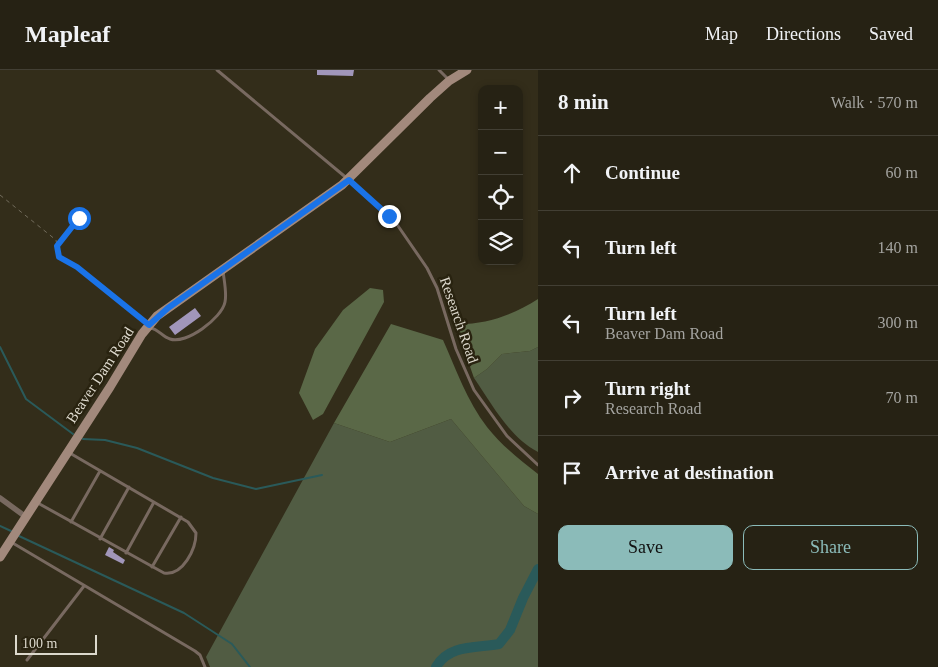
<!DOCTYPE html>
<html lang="en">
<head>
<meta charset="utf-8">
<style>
  :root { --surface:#262214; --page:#2e2a1d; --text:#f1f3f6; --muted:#a4a4a0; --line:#423f34; --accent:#8bbbb9 }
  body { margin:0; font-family:Georgia,serif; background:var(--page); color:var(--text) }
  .controls { position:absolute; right:15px; top:15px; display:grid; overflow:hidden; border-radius:10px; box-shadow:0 2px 8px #0003 }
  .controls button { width:45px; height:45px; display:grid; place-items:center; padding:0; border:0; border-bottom:1px solid var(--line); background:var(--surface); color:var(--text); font:25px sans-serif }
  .scale { position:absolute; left:15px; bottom:12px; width:82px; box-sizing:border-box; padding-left:5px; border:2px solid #ddd9cd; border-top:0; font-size:14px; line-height:18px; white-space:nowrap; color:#ddd9cd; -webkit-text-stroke:4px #292310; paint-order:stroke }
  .stop { position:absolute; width:15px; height:15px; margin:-11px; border:4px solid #1a73e8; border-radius:50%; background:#fff }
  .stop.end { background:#1a73e8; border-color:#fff; box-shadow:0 1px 5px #0008 }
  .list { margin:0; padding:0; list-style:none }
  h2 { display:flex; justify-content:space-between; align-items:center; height:65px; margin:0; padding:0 20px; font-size:21px }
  h2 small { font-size:16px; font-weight:400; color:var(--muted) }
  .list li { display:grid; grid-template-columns:32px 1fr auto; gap:15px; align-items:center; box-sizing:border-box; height:75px; padding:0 20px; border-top:1px solid var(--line) }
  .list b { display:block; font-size:19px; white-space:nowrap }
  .list p { margin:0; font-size:16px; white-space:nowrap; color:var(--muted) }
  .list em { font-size:16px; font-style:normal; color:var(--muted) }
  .actions { display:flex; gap:10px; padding:15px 20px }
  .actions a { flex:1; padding:11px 0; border:1px solid var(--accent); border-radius:10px; text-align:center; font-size:18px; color:var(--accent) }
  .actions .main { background:var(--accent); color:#111 }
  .icon { flex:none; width:28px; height:28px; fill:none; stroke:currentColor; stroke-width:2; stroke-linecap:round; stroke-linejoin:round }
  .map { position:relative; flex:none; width:538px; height:597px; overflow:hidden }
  header { display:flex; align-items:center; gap:30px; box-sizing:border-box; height:70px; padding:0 25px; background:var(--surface); border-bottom:1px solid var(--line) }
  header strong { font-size:24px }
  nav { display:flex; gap:28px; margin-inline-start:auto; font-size:18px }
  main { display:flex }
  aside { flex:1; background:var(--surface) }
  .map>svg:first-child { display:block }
  .green { fill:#515c43 }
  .forest { fill:#5a6847 }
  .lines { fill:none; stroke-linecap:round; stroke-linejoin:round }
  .stream { stroke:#2a5a5a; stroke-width:2 }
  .river { stroke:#2a5a5a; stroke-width:10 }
  .building { fill:#a196ba }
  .path { stroke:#726c5c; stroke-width:1; stroke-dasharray:4 4; stroke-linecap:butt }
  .lane { stroke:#786960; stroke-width:3 }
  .street { stroke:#786960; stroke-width:5.5 }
  .secondary { stroke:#a2897c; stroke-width:9 }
  .route { stroke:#1a73e8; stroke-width:6 }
  .labels { text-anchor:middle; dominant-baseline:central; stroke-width:5; stroke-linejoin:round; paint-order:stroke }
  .street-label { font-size:15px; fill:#ddd9cd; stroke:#292310 }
</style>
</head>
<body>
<header>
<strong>Mapleaf</strong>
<nav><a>Map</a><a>Directions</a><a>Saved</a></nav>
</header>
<main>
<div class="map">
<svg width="538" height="597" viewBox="0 0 538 597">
  <rect width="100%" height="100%" fill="#332d1a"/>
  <path class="green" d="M538 277V382C509 367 492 334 474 308L487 299 502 284 530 281Z
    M451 349 524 436 538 444V597H210L206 587 334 353 390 372Z"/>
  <path class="forest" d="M370 218 383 220 384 232 323 344 313 350 299 323 315 279 343 240Z
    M538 229V277L530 281 502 284 487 299 474 308 455 254C485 255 513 245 538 229Z
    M391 254 443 270C456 299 467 331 487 357 501 375 520 390 538 404V444L524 436 451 349 390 372 334 353Z"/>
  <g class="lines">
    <path class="stream" d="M0 277 26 329 73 364
      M83 369 105 370 137 378 213 408 256 419 322 405
      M0 456 11 461
      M19 466 184 543 232 574 250 597"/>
    <path class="river" d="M436 597C449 574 477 578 499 574L510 560 523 528 538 499"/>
  </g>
  <path class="building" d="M317 0H354L353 6 317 5Z
    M195 238 201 246 175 265 169 257Z
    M109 477 114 480 113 482 125 490 123 494 105 485Z"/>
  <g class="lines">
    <path class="path" d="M0 125 56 170 59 187 77 197 144 251
      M58 174 79 147"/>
    <path class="lane" d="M217 0 349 110 396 153 427 198 437 218 456 279 474 320 507 366 538 395
      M439 0 449 10
      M150 258C159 259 162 267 170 269 186 275 222 248 225 232 227 223 224 210 223 201
      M36 432 164 503C183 506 196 479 196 463L188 452 68 382
      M71 452 100 401
      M100 469 129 417
      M11 472 195 581 200 585 205 597
      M126 483 154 432
      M152 497 181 447
      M27 590 84 516"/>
    <path class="street" d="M0 428 26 447"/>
    <path class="secondary" d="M0 487 110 317 142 264 157 246 342 115 430 28 449 11 467 0"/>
  </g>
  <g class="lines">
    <path class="route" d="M79 148 57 176 59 187 77 197 149 255 168 238 349 110 389 146"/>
  </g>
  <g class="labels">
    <g class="street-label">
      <text transform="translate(459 250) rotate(71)">Research Road</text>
      <text transform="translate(100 305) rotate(-57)">Beaver Dam Road</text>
    </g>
  </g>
</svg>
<div class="controls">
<button>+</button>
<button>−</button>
<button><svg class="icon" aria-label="locate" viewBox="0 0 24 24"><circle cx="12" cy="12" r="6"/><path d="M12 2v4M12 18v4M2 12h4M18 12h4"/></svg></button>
<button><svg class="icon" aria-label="layers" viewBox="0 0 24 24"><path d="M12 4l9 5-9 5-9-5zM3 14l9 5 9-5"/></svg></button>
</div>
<div class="scale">100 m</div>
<div class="stop" style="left:79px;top:148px"></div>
<div class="stop end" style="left:389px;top:146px"></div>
</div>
<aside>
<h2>8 min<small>Walk · 570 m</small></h2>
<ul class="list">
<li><svg class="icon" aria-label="ahead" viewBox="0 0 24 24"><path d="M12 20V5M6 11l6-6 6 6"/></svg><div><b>Continue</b></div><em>60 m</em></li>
<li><svg class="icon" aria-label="left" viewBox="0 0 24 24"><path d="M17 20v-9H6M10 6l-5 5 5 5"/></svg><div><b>Turn left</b></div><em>140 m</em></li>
<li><svg class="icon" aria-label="left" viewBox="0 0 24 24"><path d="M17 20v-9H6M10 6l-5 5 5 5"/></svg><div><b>Turn left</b><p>Beaver Dam Road</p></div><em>300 m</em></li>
<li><svg class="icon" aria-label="right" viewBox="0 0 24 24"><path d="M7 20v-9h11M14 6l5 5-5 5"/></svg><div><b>Turn right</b><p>Research Road</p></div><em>70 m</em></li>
<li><svg class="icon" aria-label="arrive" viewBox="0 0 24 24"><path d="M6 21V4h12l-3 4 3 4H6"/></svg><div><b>Arrive at destination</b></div></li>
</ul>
<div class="actions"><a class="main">Save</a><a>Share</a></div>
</aside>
</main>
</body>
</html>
